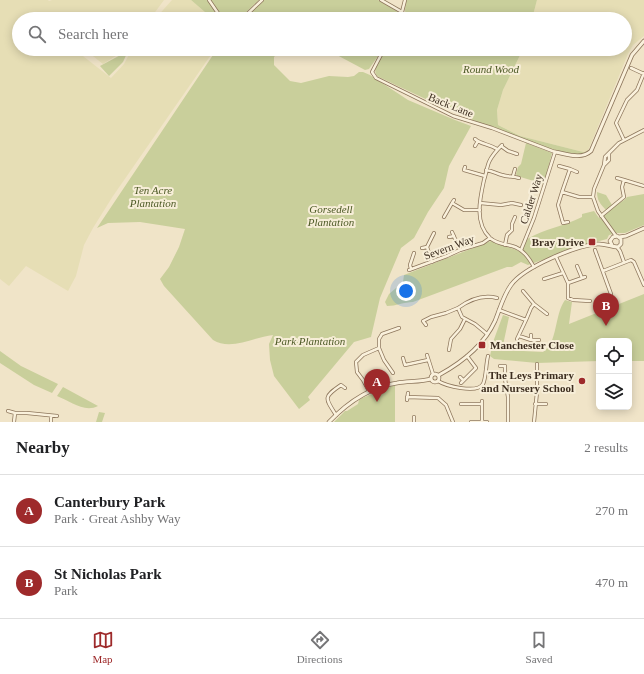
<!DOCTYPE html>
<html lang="en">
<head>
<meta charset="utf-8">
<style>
  :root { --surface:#fff; --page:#f6f6f6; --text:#202124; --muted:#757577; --line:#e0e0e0; --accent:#9e2a2b }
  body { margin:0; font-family:"Times New Roman",serif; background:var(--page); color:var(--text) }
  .controls { position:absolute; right:12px; bottom:12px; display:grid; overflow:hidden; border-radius:6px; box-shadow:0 2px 10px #0003 }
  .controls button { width:36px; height:36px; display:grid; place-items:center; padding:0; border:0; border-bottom:1px solid var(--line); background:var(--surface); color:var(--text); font:20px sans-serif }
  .you { position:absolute; left:406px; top:291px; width:14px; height:14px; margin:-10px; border:3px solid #fff; border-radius:50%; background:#1a73e8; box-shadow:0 0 0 6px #1a73e833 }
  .badge { display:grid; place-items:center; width:26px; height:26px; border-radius:50%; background:var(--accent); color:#fff; font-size:13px; font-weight:700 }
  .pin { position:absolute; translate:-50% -33px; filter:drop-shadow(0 1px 2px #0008) }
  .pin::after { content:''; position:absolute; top:21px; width:14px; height:12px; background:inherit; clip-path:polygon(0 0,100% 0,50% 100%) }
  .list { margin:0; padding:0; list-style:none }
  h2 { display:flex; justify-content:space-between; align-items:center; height:52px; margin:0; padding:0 16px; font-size:17px }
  h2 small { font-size:13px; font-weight:400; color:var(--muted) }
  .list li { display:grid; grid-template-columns:26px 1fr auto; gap:12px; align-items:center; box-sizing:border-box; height:72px; padding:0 16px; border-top:1px solid var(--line) }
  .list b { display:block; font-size:15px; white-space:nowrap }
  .list p { margin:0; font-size:13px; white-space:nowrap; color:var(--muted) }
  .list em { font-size:13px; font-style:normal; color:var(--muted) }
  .icon { flex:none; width:22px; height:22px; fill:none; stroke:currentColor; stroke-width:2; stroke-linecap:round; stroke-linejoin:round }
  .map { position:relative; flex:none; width:644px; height:422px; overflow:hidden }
  .search { position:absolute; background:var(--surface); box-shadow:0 2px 10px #0003; left:12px; right:12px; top:12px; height:44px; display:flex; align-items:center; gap:10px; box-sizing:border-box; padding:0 14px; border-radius:22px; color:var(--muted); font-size:15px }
  .sheet { height:196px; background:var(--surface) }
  nav { display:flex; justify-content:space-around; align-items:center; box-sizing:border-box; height:56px; border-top:1px solid var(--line); background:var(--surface); font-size:11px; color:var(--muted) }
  nav a { display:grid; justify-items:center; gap:2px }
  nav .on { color:var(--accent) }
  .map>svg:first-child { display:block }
  .farmland { fill:#e6deb5 }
  .green { fill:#c9cf9b }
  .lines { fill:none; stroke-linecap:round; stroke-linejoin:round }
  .minor-casing { stroke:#8d765c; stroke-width:4 }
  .tertiary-casing { stroke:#8d765c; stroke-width:4.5 }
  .minor { stroke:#faf1dc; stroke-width:2.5 }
  .tertiary { stroke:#faf1dc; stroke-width:3 }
  .poi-dot { fill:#9e2a2b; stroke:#f7eed8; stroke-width:1.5 }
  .labels { text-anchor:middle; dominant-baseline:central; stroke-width:4; stroke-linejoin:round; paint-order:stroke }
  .park-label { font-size:11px; font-style:italic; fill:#4d5a26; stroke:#f7eed8 }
  .street-label { font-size:11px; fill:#3d2e20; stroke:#f7eed8 }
  .poi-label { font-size:11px; font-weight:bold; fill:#3d2e20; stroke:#f7eed8; text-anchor:end }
</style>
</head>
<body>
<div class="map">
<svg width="644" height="422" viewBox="0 0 644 422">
  <rect width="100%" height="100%" fill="#f0e4c8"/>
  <path class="farmland" d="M0 0H48L49 1 52 0H164L150 19H19V49H74L111 78 124 64 132 49H215L113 196 93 228 84 245 76 276 68 291 26 266 9 286 0 279Z
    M172 0H191L213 19H155Z
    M537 0H644V36L633 45 628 54 587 153 520 136 498 125 497 110 503 90 523 49H625V19H532Z
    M84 49H127L103 64Z"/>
  <path class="green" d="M191 0H259L239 19H213Z
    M263 0H378L398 12 402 19H244Z
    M406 0H537L532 19H406L405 10Z
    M217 49H282L274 57V65L290 81 301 83 329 76 348 77 354 76 359 72H363L370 75 408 100 455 120 471 126 449 166 444 188 428 212 414 238 401 248 380 298 371 337 354 342 308 397 310 400 299 409 274 376 270 360 269 344 273 335C254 337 231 351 213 340L164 286 160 279 169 267 179 247 185 229 140 222 108 223 97 228Z
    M339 49H383L369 69 365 70 335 54Z
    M387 49H523L503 90 497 110 498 125 520 136 587 153C561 165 408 91 377 76 371 68 382 56 387 49Z
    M128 51 123 62 109 76 100 66Z
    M526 143 552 153 544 184 517 176 516 174 518 167 521 164Z
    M597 192 606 195 612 205 606 210C600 204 597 200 597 192Z
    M644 194V225L625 233H617L609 235 607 239 588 244 528 265 521 262 512 267H507L413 302C404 302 396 306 387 306L385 302 389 294 403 282 404 275 491 241 519 251C521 246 524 241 529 238 544 229 565 226 582 217V214L594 211 599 218C607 214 612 207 619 203 622 201 625 200 627 197Z
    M644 294V361H629V341H599V361L537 363 494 359 490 356 493 342 503 315 509 317 502 350 543 352C558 343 554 315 565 300L572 302 569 324Z
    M0 351 21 366 58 384 52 393 34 385 0 363Z
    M395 385V422H334L345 411H347L358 404 359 400 362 398Z
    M63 387 98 406C84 413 70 401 57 396Z
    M99 412 105 413 102 422H96Z"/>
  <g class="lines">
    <g class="minor-casing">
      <path id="minor" d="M209 0 222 19
        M381 0 402 12 403 19
        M402 12 405 0
        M242 19 262 0
        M384 49 372 72 376 78 453 116 492 128 555 152 534 218 521 250
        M631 68 644 74
        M475 139C480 144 489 144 497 149
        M624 140 616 123 627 100 637 90 644 73
        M502 145C497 150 492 155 489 162 487 167 486 174 484 180 480 198 474 223 490 238 497 244 504 244 512 246 523 249 529 258 534 267
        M475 146 478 141
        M501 146 508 151 517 154
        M604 165 609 160V154
        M559 166 570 169
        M465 167 464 170 485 176
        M486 170C493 171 497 174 502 175 508 177 513 176 519 178
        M577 172 570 169 562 192 579 197H593
        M513 176 515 169
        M624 180 644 186
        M562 192 558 205 563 223 568 222
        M454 200 452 203 464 210H480
        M480 203 501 205 512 203 521 205
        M601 216 624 197 622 187 624 180 617 178
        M444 217 452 203
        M452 232 460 250
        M616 236 598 211 593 197 594 189 604 165 605 157 619 143 644 130
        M449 237 454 236
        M505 245 507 235 512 230V224L515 217
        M617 247 620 251 624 262
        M422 248 427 247
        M595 250 611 294
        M556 257 568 283V298L573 300 590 301
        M432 262 427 247 434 233
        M577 266 582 278
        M411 269 410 265 414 253
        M409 270 447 256 460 250 483 243 490 238
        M603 271 631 260 634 262 644 285
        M544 279 563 273
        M568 283 585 277
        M523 291 534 304 531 308 526 320
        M534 304 547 314
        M458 308C469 300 482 294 497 298
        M499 310 526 320 517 339
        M426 325 423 321 431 317 446 313 458 308 462 317 475 324 487 334
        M519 336 531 340H539
        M531 340V335
        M379 348 384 360 393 373
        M449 350 451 339 460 329 465 319
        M427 355 433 374
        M403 358 405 365 428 360
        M500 366H505V379L508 397V422
        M460 377 463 380
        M537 377 547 378
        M438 381C446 386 477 394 483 384 486 379 486 363 488 356
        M461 383 476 368 467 356
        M369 391 363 380 357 372 356 362 363 355 379 348V339L382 334 399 328
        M407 397 438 398 446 405 453 422
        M407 400 408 393
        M461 404H482
        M535 404H546
        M8 411 15 413H27L57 416
        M336 415C325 398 323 397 341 385L345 388
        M51 416V422
        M414 417V422
        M14 422 15 413
        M471 422H487
        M482 422V401
        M534 422 537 392V364"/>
    </g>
    <g class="tertiary-casing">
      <path id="tertiary" d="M555 152C567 154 581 160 591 151L632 55 644 41
        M619 237 626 236 644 228
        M431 378a4 4 0 1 1 8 0a4 4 0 1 1-8 0Z
        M439 375C461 363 484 345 495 321 500 309 503 296 511 285 524 267 575 246 597 244 605 243 611 247 618 247L621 244V239L617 236 613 237 610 241 612 245
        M329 422C348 402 370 387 397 383 408 381 420 382 431 379"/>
    </g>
    <use href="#minor" class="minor"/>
    <use href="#tertiary" class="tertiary"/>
  </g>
  <g class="poi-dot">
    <rect x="588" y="238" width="8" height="8" rx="2"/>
    <rect x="478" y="341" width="8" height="8" rx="2"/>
    <circle cx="582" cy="381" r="4"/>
  </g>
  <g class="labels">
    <g class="park-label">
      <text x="491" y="69">Round Wood</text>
      <text x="153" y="190">Ten Acre<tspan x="153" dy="13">Plantation</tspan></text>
      <text x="331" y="209">Gorsedell<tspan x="331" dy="13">Plantation</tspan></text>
      <text x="310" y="341">Park Plantation</text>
    </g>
    <g class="street-label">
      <text transform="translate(451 105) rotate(22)">Back Lane</text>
      <text transform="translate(531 199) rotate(-72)">Calder Way</text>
      <text transform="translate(449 247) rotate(-20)">Severn Way</text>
    </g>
    <g class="poi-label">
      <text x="584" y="242">Bray Drive</text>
      <text x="490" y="345" text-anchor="start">Manchester Close</text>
      <text x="574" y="375">The Leys Primary<tspan x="574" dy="13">and Nursery School</tspan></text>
    </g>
  </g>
</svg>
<div class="controls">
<button><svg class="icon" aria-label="locate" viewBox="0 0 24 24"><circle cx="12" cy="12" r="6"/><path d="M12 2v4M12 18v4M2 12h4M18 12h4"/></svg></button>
<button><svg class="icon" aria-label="layers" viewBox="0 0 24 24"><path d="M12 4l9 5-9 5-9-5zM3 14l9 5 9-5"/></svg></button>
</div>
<div class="you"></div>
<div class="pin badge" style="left:377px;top:402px">A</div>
<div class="pin badge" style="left:606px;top:326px">B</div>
<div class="search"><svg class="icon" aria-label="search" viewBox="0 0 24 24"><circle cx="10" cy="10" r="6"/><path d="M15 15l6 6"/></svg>Search here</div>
</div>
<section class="sheet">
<h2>Nearby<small>2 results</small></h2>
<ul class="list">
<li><span class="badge">A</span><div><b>Canterbury Park</b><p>Park · Great Ashby Way</p></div><em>270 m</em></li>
<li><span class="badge">B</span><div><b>St Nicholas Park</b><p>Park</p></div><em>470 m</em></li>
</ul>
</section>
<nav>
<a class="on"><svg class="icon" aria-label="map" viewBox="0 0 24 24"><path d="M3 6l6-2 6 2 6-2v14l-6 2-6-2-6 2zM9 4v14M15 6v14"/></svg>Map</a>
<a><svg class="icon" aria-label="directions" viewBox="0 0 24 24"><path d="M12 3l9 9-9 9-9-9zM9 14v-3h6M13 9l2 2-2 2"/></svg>Directions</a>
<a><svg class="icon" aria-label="saved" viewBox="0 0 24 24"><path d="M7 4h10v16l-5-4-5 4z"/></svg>Saved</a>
</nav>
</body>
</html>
